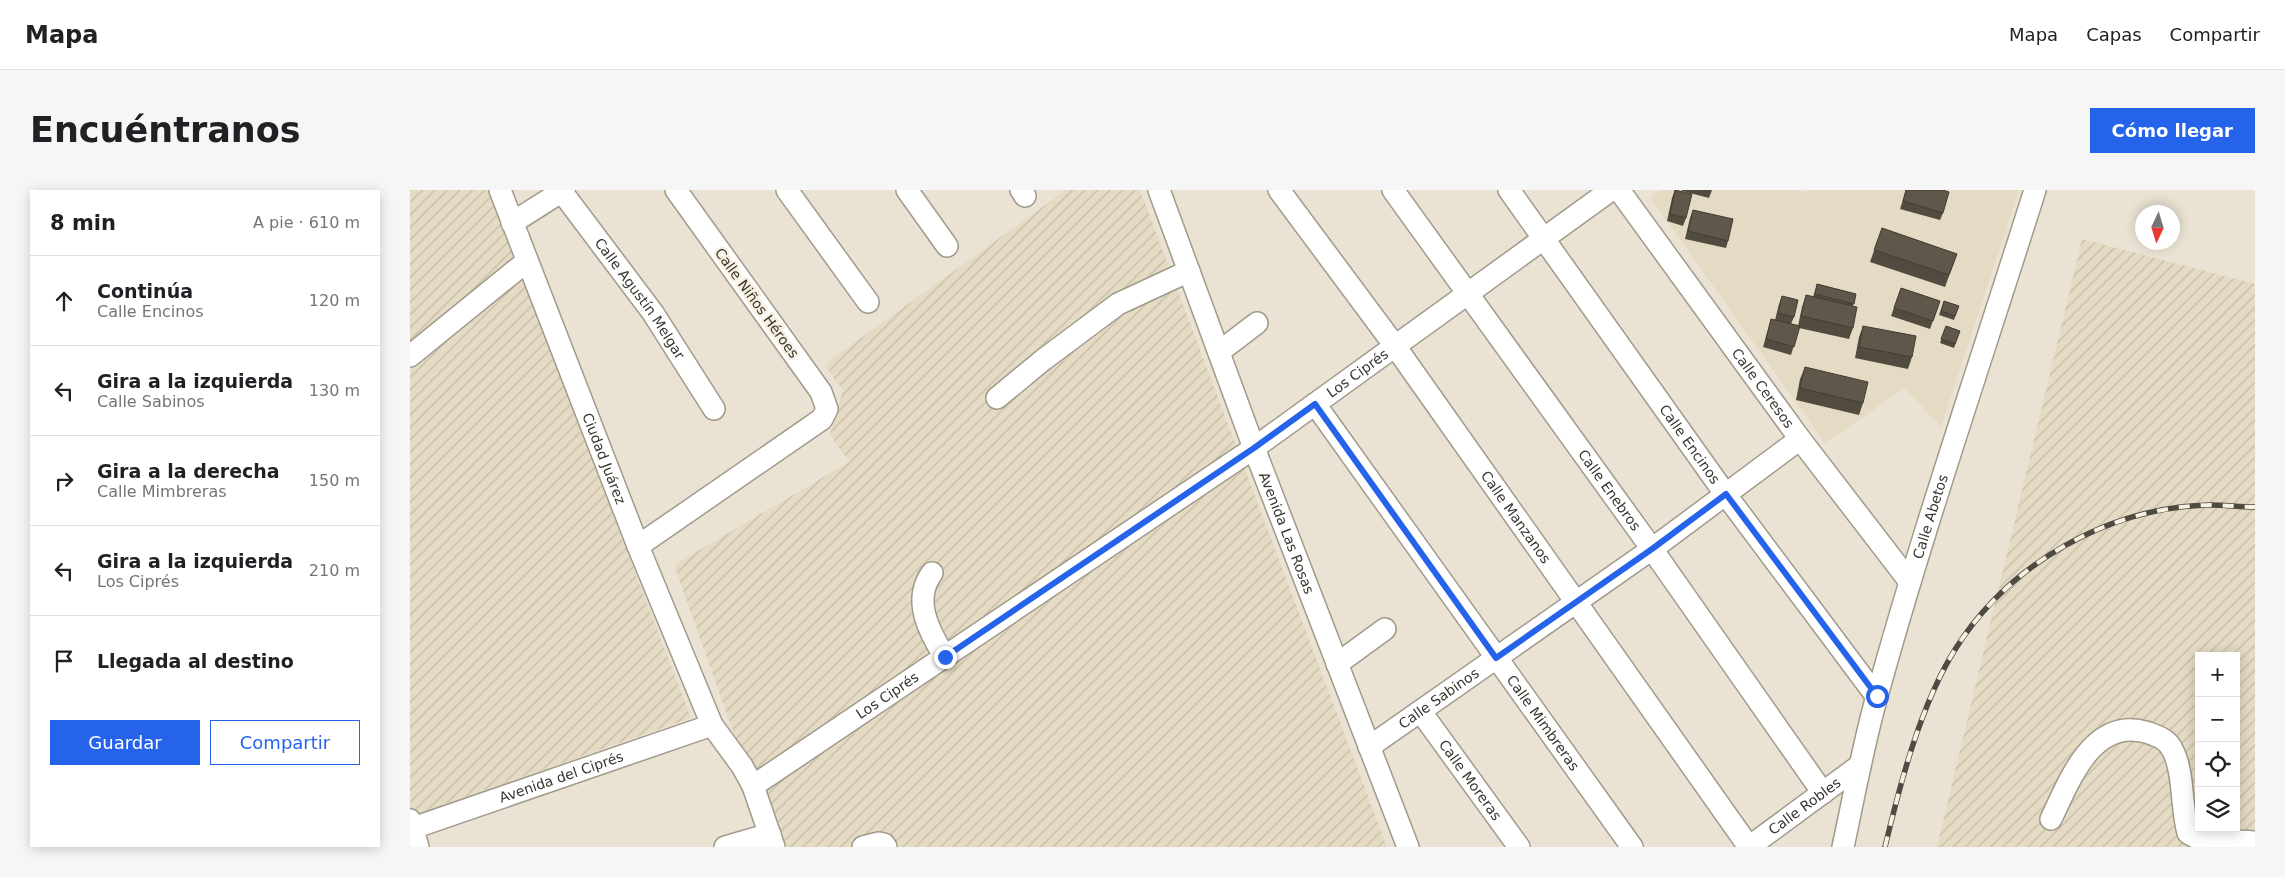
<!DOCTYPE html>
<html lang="es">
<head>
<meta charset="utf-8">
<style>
  :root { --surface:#fff; --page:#f6f6f6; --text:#202124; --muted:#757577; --line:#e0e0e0; --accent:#2563eb }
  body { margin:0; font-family:"DejaVu Sans",sans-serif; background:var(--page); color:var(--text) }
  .controls { position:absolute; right:15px; bottom:15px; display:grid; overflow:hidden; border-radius:0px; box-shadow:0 2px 12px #0003 }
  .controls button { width:45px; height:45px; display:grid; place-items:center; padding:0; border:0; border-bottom:1px solid var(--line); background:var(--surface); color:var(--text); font:25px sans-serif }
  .compass { position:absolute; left:1725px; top:15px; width:45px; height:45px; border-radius:50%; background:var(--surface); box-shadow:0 2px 12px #0003; rotate:184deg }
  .stop { position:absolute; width:15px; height:15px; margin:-11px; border:4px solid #2563eb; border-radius:50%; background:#fff }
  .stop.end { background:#2563eb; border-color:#fff; box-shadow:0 1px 5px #0008 }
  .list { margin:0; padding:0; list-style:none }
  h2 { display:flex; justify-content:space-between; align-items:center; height:65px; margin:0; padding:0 20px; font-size:21px }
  h2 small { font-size:16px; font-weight:400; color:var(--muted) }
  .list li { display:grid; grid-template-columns:32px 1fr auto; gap:15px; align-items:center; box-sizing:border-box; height:90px; padding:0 20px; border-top:1px solid var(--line) }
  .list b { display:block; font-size:19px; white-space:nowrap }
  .list p { margin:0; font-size:16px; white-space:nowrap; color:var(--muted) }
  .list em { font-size:16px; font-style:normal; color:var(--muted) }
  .actions { display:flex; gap:10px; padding:15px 20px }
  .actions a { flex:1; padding:11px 0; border:1px solid var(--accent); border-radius:0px; text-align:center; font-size:18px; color:var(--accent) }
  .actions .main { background:var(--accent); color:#fff }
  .icon { flex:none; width:28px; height:28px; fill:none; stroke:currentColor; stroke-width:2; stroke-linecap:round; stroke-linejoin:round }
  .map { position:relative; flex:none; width:1845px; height:657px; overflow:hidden; border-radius:0px }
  header { display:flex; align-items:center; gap:30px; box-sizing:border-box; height:70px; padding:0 25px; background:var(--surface); border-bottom:1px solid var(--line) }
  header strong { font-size:24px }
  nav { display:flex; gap:28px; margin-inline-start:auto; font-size:18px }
  .intro { display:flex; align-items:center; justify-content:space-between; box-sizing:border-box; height:120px; padding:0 30px }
  h1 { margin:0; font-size:35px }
  .button { padding:12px 22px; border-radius:0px; background:var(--accent); color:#fff; font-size:18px; font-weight:700 }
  main { display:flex; gap:30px; padding:0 30px }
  aside { flex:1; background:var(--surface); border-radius:0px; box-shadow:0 2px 12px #0003 }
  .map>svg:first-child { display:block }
  .built { fill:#e5dac3 }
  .industrial { fill:url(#industrial-furrows); fill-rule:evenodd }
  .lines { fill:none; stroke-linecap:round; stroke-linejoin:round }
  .minor-casing { stroke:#a19a8b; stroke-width:24 }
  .minor { stroke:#fff; stroke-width:21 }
  .rail-casing { stroke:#4e4b43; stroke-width:5.5 }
  .rail { stroke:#f8f0e0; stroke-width:4; stroke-dasharray:11; stroke-linecap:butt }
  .wall { fill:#514b40 }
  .building { fill:#5e574a; stroke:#423d34 }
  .route { stroke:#2563eb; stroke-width:6 }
  .labels { text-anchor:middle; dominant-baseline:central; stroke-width:5; stroke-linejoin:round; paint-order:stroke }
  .street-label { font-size:14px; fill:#37352e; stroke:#f8f0e0 }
</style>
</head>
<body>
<header>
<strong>Mapa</strong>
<nav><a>Mapa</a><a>Capas</a><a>Compartir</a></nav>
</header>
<div class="intro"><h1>Encuéntranos</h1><a class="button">Cómo llegar</a></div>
<main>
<aside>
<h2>8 min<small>A pie · 610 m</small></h2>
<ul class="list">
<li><svg class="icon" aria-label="ahead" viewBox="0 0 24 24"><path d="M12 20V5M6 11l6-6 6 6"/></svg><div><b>Continúa</b><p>Calle Encinos</p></div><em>120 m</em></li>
<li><svg class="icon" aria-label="left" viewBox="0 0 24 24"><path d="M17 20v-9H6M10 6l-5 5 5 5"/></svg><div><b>Gira a la izquierda</b><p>Calle Sabinos</p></div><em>130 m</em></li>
<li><svg class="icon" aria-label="right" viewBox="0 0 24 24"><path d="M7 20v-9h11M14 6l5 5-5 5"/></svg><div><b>Gira a la derecha</b><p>Calle Mimbreras</p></div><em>150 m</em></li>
<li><svg class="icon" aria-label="left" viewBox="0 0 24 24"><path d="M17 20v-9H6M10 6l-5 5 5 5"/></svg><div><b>Gira a la izquierda</b><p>Los Ciprés</p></div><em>210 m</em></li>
<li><svg class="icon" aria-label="arrive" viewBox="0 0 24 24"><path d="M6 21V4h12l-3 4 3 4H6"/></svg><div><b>Llegada al destino</b></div></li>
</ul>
<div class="actions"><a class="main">Guardar</a><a>Compartir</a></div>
</aside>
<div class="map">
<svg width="1845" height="657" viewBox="0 0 1845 657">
  <defs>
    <pattern id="industrial-furrows" width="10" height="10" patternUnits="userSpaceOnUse" patternTransform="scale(1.25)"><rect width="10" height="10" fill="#e5dac3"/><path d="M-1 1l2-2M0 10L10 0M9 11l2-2" fill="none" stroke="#c5bca8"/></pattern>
  </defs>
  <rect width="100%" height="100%" fill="#eae3d3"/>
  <path class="built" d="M1250 0H1391L1393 4 1399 0H1609L1531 237 1495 198 1415 253 1240 7Z"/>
  <path class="industrial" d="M0 0H78L281 528 0 626Z
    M656 0H730L977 657H364L264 375 439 272 420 245 433 200 414 175Z
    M1672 49 1845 94V657H1527ZM1789 466H1826V638H1789Z"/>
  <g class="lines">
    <g class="minor-casing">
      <g id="minor">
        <path id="s1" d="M90 0 228 356 302 535 332 576 343 596 364 657"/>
        <path d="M377 0 458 112"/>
        <path d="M497 0 537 56"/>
        <path d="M611 0 615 6"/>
        <path id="s2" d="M749 0 844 258 998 657"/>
        <path id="s3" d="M869 0 985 156 1339 657"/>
        <path id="s4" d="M983 0 1242 359 1413 603"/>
        <path id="s5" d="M1099 0 1316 305 1467 507"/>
        <path id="s6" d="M1209 0 1390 249 1500 392"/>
        <path id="s7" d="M152 2 243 123 304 219"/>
        <path d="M102 33 154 0"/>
        <path d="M809 162 847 133"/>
        <path d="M0 166 117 71"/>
        <path d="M587 208 633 170 708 114 779 81"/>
        <path id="s8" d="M905 214 1222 657"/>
        <path d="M228 356 412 229 417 219 411 202 266 0"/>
        <path d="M522 383C502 410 519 442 535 467"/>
        <path d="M927 474 975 439"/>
        <path id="s9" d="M1011 522 1109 657"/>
        <path id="s10" d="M959 557 1242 359 1390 249"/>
        <path id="s11" d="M343 596 844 258 1201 0"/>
        <path d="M1641 629C1659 592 1682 527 1736 542 1747 546 1758 549 1763 561 1774 582 1771 618 1778 643 1798 657 1822 649 1845 652"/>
        <path d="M0 630 8 657"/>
        <path id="s12" d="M0 639 302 535"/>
        <path d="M315 657 360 644"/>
        <path d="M453 657 469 653 474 654 476 657"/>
        <path id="s13" d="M1339 657 1449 576"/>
        <path id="s14" d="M1433 657C1444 606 1453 556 1467 506 1514 336 1572 168 1625 0"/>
      </g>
    </g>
    <use href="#minor" class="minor"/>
    <g class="rail-casing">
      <path id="rail" d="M1475 657C1490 594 1511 513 1546 458 1600 373 1699 317 1800 315 1815 315 1830 317 1845 317"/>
    </g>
    <use href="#rail" class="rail"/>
  </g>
  <path class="wall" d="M1265 0 1276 28 1273 36 1257 31 1262 8Z
    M1272 0H1302L1299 8 1272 1Z
    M1496 0H1533V23L1530 30 1490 19Z
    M1283 20 1318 51 1316 58 1275 49 1280 28Z
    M1472 38 1547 64 1535 97 1460 72Z
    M1407 94 1446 104 1443 116V138L1439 149 1389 138 1381 165 1353 157 1361 129 1365 130 1369 114 1372 106 1384 127 1381 134 1388 136 1392 117 1396 105 1403 107Z
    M1491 98 1530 111 1520 139 1481 126Z
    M1534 111 1549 116 1544 130 1529 125Z
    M1453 136 1502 167 1498 179 1445 168 1449 147Z
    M1536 136 1550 141 1544 158 1530 153Z
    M1395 177 1453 213 1449 225 1386 210 1390 189Z"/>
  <path class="building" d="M1265 0 1282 4 1276 28 1260 24Z
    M1496 0H1533L1539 2 1533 23 1493 11Z
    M1283 20 1323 29 1318 51 1278 41Z
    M1472 38 1547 64 1539 85 1464 60Z
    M1407 94 1446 104 1444 114 1405 104Z
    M1491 98 1530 111 1523 131 1484 118Z
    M1396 105 1447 117 1443 138 1391 126Z
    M1372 106 1388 110 1384 127 1368 123Z
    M1534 111 1549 116 1545 126 1531 121Z
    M1361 129 1390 136 1384 157 1356 149Z
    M1453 136 1506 146 1502 167 1449 157Z
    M1536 136 1550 141 1545 154 1531 149Z
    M1395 177 1458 192 1453 213 1390 198Z"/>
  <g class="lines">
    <path class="route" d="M535 467 844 258 905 214 1086 468 1242 359 1316 304 1467 506"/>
  </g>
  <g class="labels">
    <g class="street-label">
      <text stroke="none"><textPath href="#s7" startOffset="132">Calle Agustín Melgar</textPath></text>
      <text transform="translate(347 113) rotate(54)">Calle Niños Héroes</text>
      <text stroke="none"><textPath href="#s11" startOffset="732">Los Ciprés</textPath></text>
      <text stroke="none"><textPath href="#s6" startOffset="245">Calle Ceresos</textPath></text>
      <text stroke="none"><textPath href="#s5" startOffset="312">Calle Encinos</textPath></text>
      <text stroke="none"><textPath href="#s1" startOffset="288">Ciudad Juárez</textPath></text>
      <text stroke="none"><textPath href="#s4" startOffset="370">Calle Enebros</textPath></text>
      <text stroke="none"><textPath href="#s14" startOffset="342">Calle Abetos</textPath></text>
      <text stroke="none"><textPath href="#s3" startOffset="404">Calle Manzanos</textPath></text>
      <text stroke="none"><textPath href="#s2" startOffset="366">Avenida Las Rosas</textPath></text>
      <text stroke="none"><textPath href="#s11" startOffset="162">Los Ciprés</textPath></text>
      <text stroke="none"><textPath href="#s10" startOffset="85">Calle Sabinos</textPath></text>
      <text stroke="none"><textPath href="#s8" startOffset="392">Calle Mimbreras</textPath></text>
      <text stroke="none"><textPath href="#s12" startOffset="160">Avenida del Ciprés</textPath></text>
      <text stroke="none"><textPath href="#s9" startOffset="84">Calle Moreras</textPath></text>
      <text stroke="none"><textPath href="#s13" startOffset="69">Calle Robles</textPath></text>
    </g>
  </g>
</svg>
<div class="controls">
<button>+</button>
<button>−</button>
<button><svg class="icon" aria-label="locate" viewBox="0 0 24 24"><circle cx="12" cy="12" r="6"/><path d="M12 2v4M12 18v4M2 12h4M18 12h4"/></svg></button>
<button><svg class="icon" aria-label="layers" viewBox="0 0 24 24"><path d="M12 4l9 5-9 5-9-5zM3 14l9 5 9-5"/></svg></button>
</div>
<svg class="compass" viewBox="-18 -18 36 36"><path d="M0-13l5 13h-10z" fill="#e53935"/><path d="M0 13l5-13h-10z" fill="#757577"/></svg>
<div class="stop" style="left:1467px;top:506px"></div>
<div class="stop end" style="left:535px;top:467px"></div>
</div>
</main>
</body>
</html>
